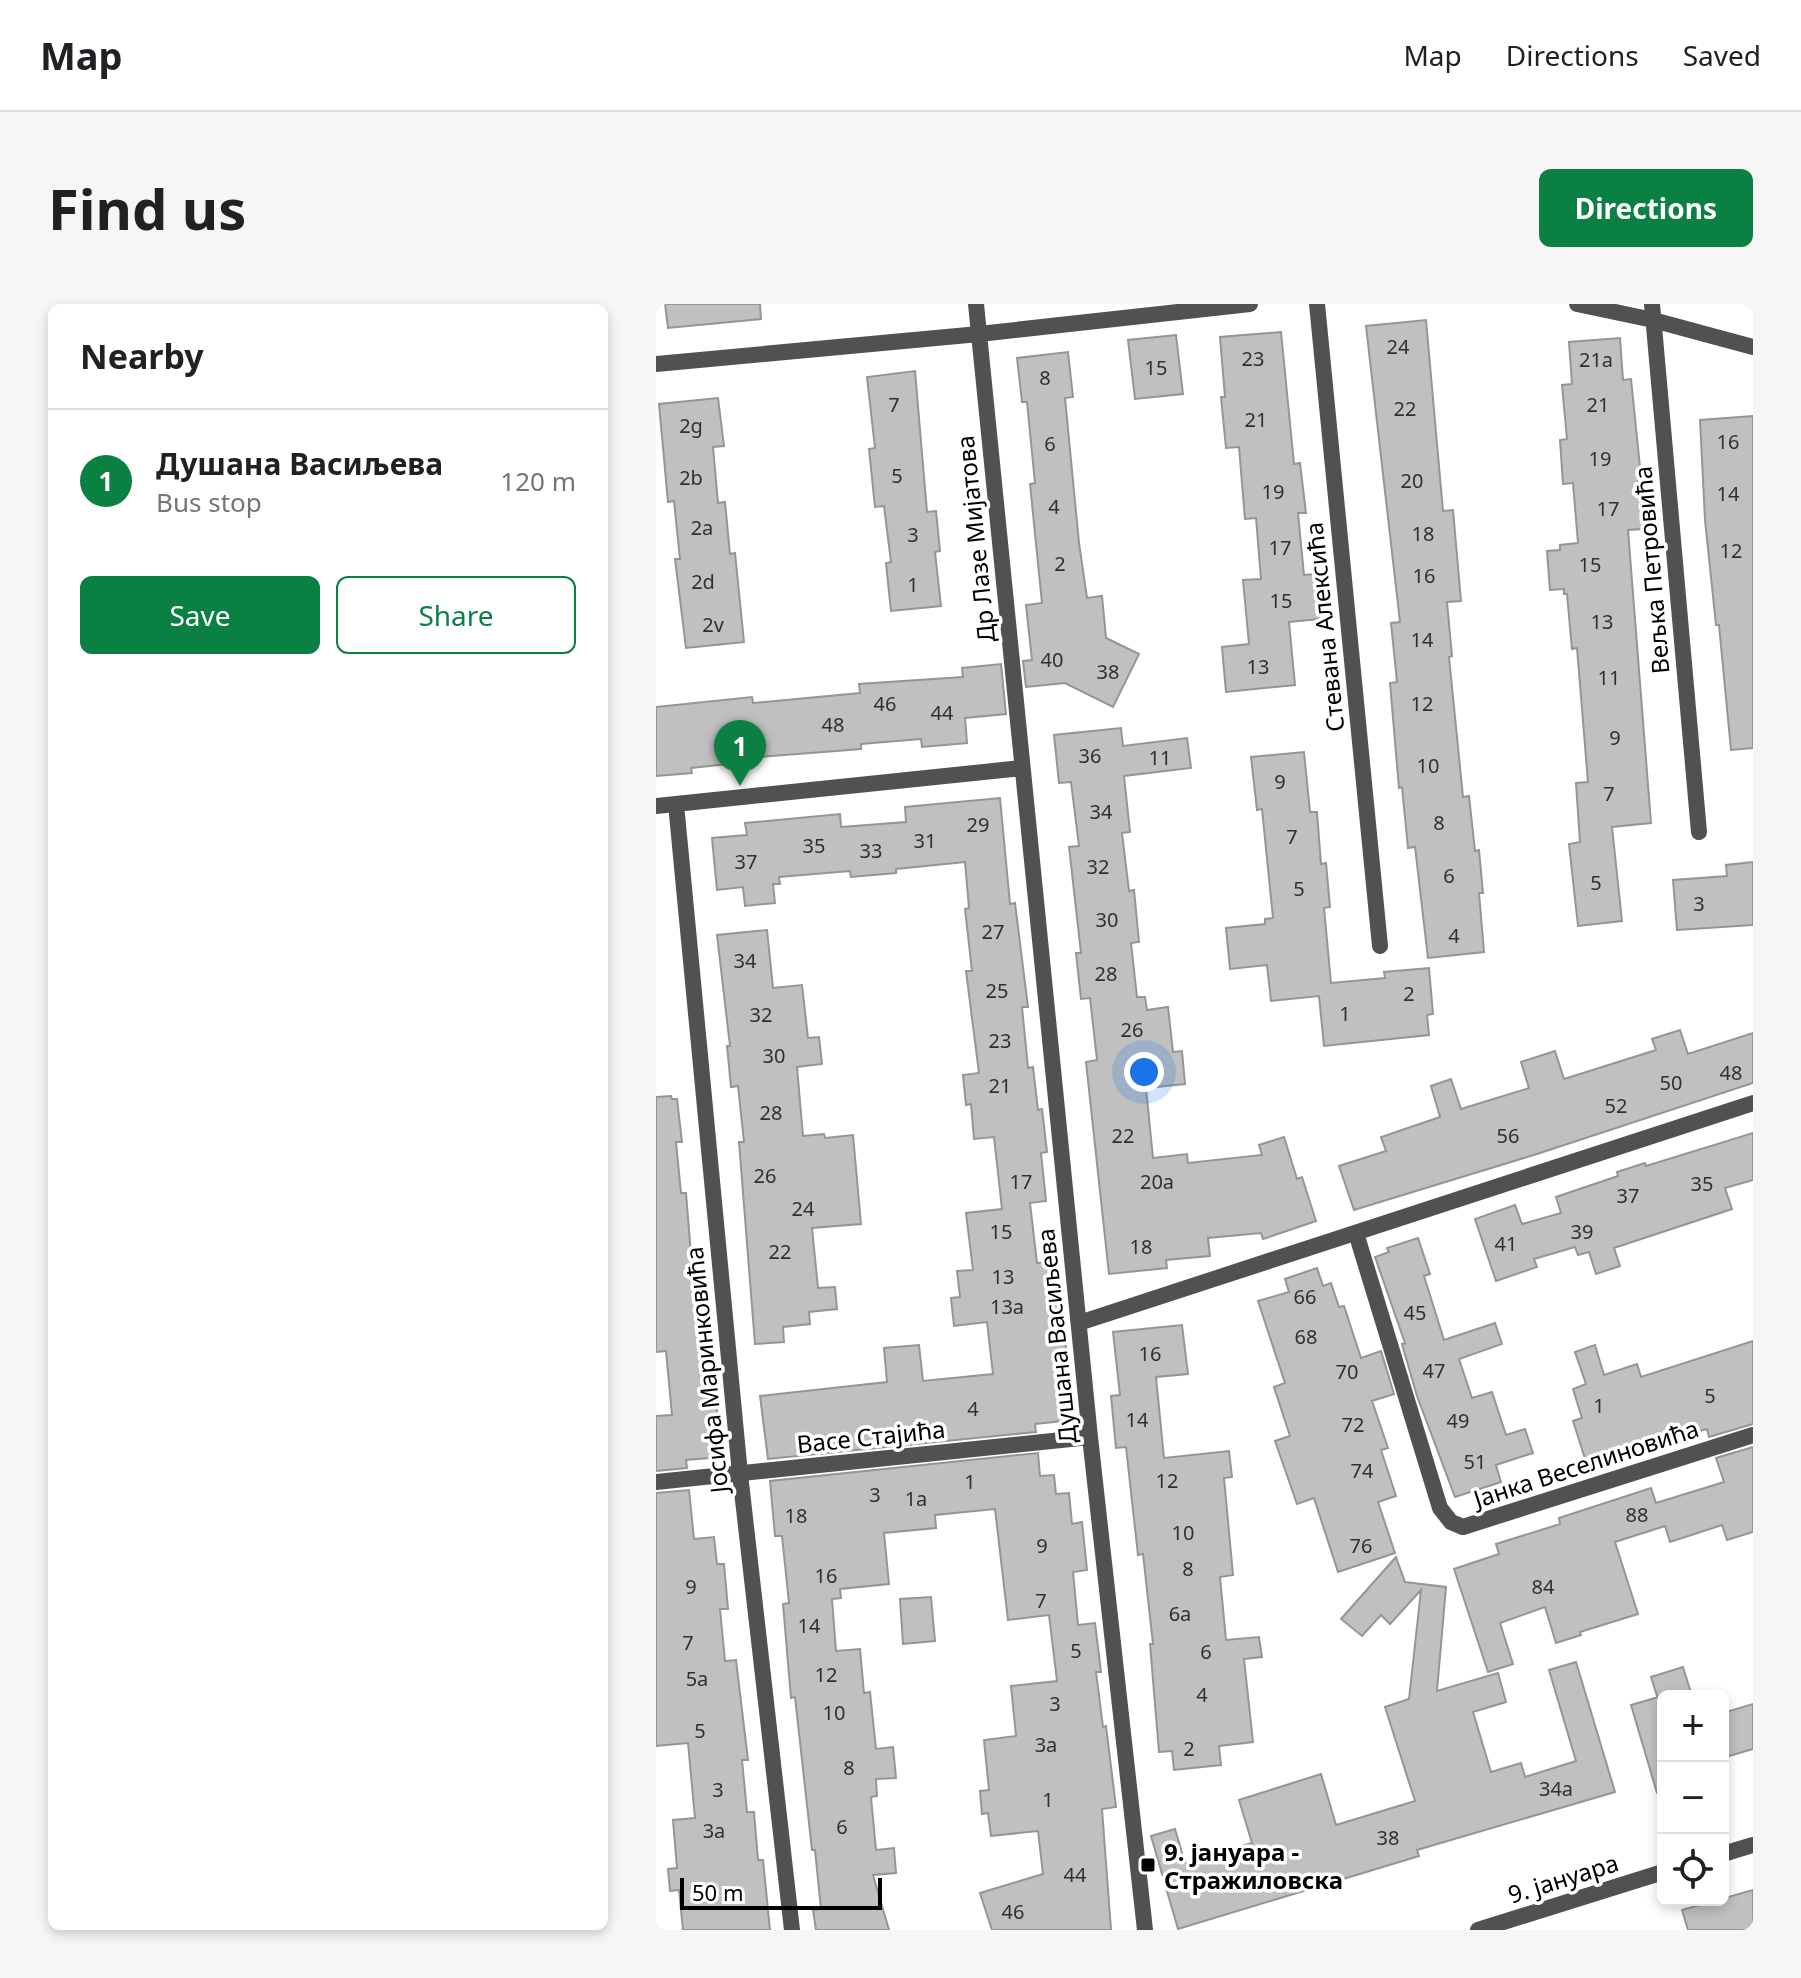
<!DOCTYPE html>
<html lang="en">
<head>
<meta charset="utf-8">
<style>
  :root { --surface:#fff; --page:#f6f6f6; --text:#202124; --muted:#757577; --line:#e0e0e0; --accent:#0b8043 }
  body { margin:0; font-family:"Noto Sans",sans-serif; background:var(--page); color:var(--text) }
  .controls { position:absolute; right:24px; bottom:24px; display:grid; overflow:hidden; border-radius:12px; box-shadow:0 4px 12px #0003 }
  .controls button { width:72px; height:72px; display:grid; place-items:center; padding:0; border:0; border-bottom:2px solid var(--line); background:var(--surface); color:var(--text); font:40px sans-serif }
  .scale { position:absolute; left:24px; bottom:20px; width:202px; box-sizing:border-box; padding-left:8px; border:4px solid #000; border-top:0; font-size:22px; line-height:28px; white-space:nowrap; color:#000; -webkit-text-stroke:6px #fff; paint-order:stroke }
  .you { position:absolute; left:488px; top:768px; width:28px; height:28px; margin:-20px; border:6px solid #fff; border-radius:50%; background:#1a73e8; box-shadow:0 0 0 12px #1a73e833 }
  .badge { display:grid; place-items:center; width:52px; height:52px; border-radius:50%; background:var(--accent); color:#fff; font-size:26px; font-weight:700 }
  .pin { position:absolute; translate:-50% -66px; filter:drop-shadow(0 2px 4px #0008) }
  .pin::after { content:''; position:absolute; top:42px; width:28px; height:24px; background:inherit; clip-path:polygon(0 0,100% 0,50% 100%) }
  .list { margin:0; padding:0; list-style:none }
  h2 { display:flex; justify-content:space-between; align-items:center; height:104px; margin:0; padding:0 32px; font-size:34px }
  h2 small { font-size:26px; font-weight:400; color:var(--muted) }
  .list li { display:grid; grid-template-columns:52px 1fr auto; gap:24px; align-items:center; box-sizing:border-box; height:144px; padding:0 32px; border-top:2px solid var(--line) }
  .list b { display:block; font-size:30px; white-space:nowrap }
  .list p { margin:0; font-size:26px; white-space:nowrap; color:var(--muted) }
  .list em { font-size:26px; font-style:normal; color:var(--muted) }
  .actions { display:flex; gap:16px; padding:24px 32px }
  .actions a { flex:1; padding:18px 0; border:2px solid var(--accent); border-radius:12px; text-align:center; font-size:28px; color:var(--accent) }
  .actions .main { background:var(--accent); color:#fff }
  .icon { flex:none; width:44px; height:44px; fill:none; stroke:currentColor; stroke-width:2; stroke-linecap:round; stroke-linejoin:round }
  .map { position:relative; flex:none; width:1097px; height:1626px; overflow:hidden; border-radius:12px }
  header { display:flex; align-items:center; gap:48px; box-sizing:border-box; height:112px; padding:0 40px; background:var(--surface); border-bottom:2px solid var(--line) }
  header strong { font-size:38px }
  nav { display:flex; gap:44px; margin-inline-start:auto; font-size:28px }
  .intro { display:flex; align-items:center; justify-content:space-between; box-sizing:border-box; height:192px; padding:0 48px }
  h1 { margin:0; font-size:56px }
  .button { padding:20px 36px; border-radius:12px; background:var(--accent); color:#fff; font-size:28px; font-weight:700 }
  main { display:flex; gap:48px; padding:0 48px }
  aside { flex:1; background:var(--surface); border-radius:12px; box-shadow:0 4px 12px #0003 }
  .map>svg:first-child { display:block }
  .building { fill:#c0c0c0; stroke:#959595; stroke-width:2 }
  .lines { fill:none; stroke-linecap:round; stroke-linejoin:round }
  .minor { stroke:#515151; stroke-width:16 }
  .tertiary { stroke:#515151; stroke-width:16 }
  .poi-dot { fill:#000; stroke:#fff; stroke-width:3 }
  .labels { text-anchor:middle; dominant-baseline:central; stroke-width:7; stroke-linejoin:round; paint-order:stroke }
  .number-label { font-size:20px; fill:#303030 }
  .street-label { font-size:24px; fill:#000; stroke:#fff }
  .poi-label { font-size:24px; font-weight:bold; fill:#000; stroke:#fff; text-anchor:start }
</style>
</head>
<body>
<header>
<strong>Map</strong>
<nav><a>Map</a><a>Directions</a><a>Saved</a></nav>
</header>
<div class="intro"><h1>Find us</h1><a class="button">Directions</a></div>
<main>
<aside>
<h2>Nearby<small></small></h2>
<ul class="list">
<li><span class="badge">1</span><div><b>Душана Васиљева</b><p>Bus stop</p></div><em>120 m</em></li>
</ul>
<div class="actions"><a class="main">Save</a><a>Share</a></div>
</aside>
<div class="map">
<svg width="1097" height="1626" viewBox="0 0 1097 1626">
  <rect width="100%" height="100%" fill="#fff"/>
  <path class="building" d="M9 0H104L105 15 12 24Z
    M770 16 787 207 797 206 805 297 791 298 796 352 793 353 807 493 813 492 819 547 823 546 827 589H823L828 648 772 654 759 543 752 544 746 483 743 484 734 379 741 378 735 319 744 318 710 22Z
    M625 28 638 160 644 159 650 209H642L648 271 658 270 663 315 633 318 639 381 570 388 566 343 593 340 587 276 605 275 600 214 589 215 583 143 570 144 565 93H569L564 33Z
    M520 31 527 90 479 95 472 36Z
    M964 34 967 76 975 75 985 173 982 174 987 225 972 226 995 519 956 523 966 617 922 622 913 540 924 538 920 479 932 478 921 344 916 345 911 290H908V285L894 286 891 247 904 246V241L922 239 917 179 907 180 904 136 911 135 906 81 916 80 913 38Z
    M412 48 417 93 409 94 423 239 431 294 446 292 450 334 483 350 457 403 409 379 370 383 367 357 376 356 370 301 386 299 374 180 379 179 371 98H366L361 54Z
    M259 67 271 208 280 207 284 247 279 248 285 302 235 307 230 259 235 258 228 202 219 203 213 145 219 144 211 73Z
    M62 94 68 142 57 143 62 199 69 198 74 250 79 249 88 338 30 344 19 255H24L18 197 12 198 3 100Z
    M1097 112V444L1075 446 1063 321H1060L1049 216 1044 116Z
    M345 360 350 410 309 414 311 439 266 443 265 435 205 440V445L102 453V457L35 464 36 469 0 472V403L96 393 97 399 204 389 203 380 307 373 306 364Z
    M465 424 467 442 531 434 535 464 468 472 474 528 466 529 473 587 478 586 483 638 475 639 481 693H489L491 706 512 703 517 748 526 747 529 780 490 784 497 854 531 850 532 859 606 851 603 841 628 833 641 875 646 873 660 917 607 935 605 929 552 934 554 952 510 956 511 964 453 970 430 758 441 756 434 694 425 695 420 649H425L413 543 423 542 415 478 403 479 398 431Z
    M648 448 654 508H661L665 560 670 559 674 603 668 604 675 679 729 674 728 668 773 664 777 710 771 711 773 731 668 742 663 692 615 697 611 661 574 665 570 624 609 620V615L617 614 606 505 601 506 595 453Z
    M344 494 354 600 359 599 372 703H366L372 764 377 763 382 806 386 805 391 848 385 849 390 897 374 899 381 959 392 958 395 984 404 983 417 1116 379 1120 380 1128 112 1155 104 1092 231 1078 228 1044 263 1041 267 1077 337 1070 331 1018 298 1022 295 994 304 993 301 967 317 966 310 909 346 905 338 833 318 835 315 800 310 801 307 771 323 769 310 667H316L309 605 313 604 309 558 240 565V569L195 573 194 567 123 573 124 580H117L119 599 89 602 87 583 61 586 56 534 91 531 89 519 184 510 185 523 250 518 249 503Z
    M1097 558V621L1021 626 1017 576 1071 572 1070 561Z
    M111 626 117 684 146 681 152 734 163 733 166 760 141 763 147 832 168 830 169 834 197 831 205 920 156 924 162 984 179 983 181 1005 153 1008 154 1020 127 1023 128 1038 99 1040 83 838H88L82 782 75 783 71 742H74L61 631Z
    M1024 726 1032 750 1097 729V779L881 850 698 906 683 862 730 847 725 833 784 813 775 782 795 775 805 805 873 784 865 758 899 747 908 775 1000 746 996 735Z
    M15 792 16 795H21L26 838H20L25 889H30L38 988 43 987 49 1052H56L65 1153 30 1156 31 1164 0 1167V1112L16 1111 10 1047 0 1048V793Z
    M1097 829V876L1069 884 1076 905 958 944 964 962 940 970 933 948 922 951 919 943 878 955 881 963 840 977 819 915 859 901 866 920 905 909 900 893 962 872 961 868 989 859 990 862Z
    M762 934 774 970 768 972 788 1036 839 1019 846 1040 803 1055 816 1094 836 1088 850 1131 869 1125 877 1149 840 1161 845 1178 799 1193 761 1092 746 1040 749 1039 719 953 733 948 731 944Z
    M661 964 667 982 675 979 683 1003 688 1002 705 1054 725 1047 738 1090 716 1097 732 1144 725 1146 740 1192 722 1198 739 1249 682 1268 658 1194 641 1200 619 1137 634 1132 618 1083 629 1079 602 997 633 988 629 975Z
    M526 1021 532 1070 500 1073 508 1154 573 1147 576 1173 568 1174 577 1271 564 1273 570 1336 603 1333 606 1353 588 1355 597 1438 563 1442 565 1461 518 1466 516 1447 503 1448 494 1340H497L487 1250 482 1251 470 1143 460 1144 455 1092 464 1091 457 1028Z
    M1097 1037V1120L1053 1133 1051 1125 1040 1128 1038 1124 931 1161 917 1117 926 1114 917 1085 930 1080 919 1048 939 1041 948 1071 981 1060 985 1073Z
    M1097 1143V1228L1071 1236 1066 1221 1014 1238 1009 1222 959 1238 982 1310 924 1328 925 1331 900 1339 889 1303 844 1319 857 1360 832 1368 798 1265 843 1250 840 1240 904 1220 903 1214 995 1184 1000 1199 1068 1178 1060 1154Z
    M382 1149 384 1172 398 1171 400 1190 413 1189 416 1220 426 1218 431 1266 417 1268 422 1321 439 1319 445 1368H440L447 1423 450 1422 460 1503 446 1505 455 1626H336L324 1589 387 1570 382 1527 335 1532 332 1509 326 1510 324 1487 333 1486 328 1436 360 1432 355 1382 401 1377 393 1311 352 1316 339 1205 279 1211 280 1224 228 1229 233 1280 184 1285 185 1294 176 1295 180 1347 204 1345 208 1389 214 1388 220 1445 237 1443 240 1474 220 1475 221 1492 215 1493 220 1546 238 1544 240 1569 217 1571 233 1626H160L157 1606 165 1605 159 1546H156L139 1393 135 1394 127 1300 133 1299 126 1232H119L114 1177Z
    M33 1186 38 1235 58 1233 61 1260H68L72 1305H64L69 1357 80 1356 92 1456H86L91 1508H98L102 1556H107L114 1626H27L23 1586 14 1587 12 1565 21 1564 17 1516 39 1514 32 1439 0 1442V1189Z
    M740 1253 749 1278 790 1283 781 1387 842 1369 850 1398 817 1408 835 1468 865 1459 869 1473 920 1457 893 1366 920 1358 959 1488 761 1546 763 1552 522 1625 495 1532 519 1525 529 1559 596 1539 583 1496 665 1470 680 1521 759 1497 729 1403 753 1395 765 1286 734 1320 725 1311 706 1332 685 1315Z
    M275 1293 279 1337 247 1340 244 1295Z
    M1027 1363 1036 1392H1007V1489H1001L975 1401 1006 1392H1001L995 1373Z
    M1097 1400V1445L1067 1454V1409Z
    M1097 1586V1626H1032L1026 1606Z"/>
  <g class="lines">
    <path class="minor" d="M320 0 434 1133 489 1626
      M661 0 724 642
      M921 0 997 16 1097 43
      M996 0 1043 528
      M0 60 323 30 594 0
      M20 500 84 1170 136 1626
      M0 502 366 464
      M700 929 784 1204 795 1218 807 1223 1097 1131
      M423 1019 1097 799
      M0 1178 434 1133"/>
    <path class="tertiary" d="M1067 1550 1097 1541
      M822 1626 1007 1568"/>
  </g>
  <rect class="poi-dot" x="484" y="1553" width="16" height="16" rx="4"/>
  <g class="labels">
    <g class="number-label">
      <text x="742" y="42">24</text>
      <text x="597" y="54">23</text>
      <text x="940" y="55">21a</text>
      <text x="500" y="63">15</text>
      <text x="389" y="73">8</text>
      <text x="238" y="100">7</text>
      <text x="942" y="100">21</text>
      <text x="749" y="104">22</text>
      <text x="600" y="115">21</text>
      <text x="35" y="121">2g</text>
      <text x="1072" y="137">16</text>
      <text x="394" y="139">6</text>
      <text x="944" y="154">19</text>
      <text x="241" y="171">5</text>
      <text x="35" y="173">2b</text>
      <text x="756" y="176">20</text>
      <text x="617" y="187">19</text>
      <text x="1072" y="189">14</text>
      <text x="398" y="202">4</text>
      <text x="952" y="204">17</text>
      <text x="46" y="223">2a</text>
      <text x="767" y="229">18</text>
      <text x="257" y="230">3</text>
      <text x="624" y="243">17</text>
      <text x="1075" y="246">12</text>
      <text x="404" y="259">2</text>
      <text x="934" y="260">15</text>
      <text x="768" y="271">16</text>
      <text x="47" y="277">2d</text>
      <text x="257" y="280">1</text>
      <text x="625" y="296">15</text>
      <text x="946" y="317">13</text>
      <text x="57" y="320">2v</text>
      <text x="766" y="335">14</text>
      <text x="396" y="355">40</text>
      <text x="602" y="362">13</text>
      <text x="452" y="367">38</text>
      <text x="953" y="373">11</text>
      <text x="229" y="399">46</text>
      <text x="766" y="399">12</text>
      <text x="286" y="408">44</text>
      <text x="177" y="420">48</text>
      <text x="959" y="433">9</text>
      <text x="434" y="451">36</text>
      <text x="504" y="453">11</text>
      <text x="772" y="461">10</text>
      <text x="624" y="477">9</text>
      <text x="953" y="489">7</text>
      <text x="445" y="507">34</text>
      <text x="783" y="518">8</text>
      <text x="322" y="520">29</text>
      <text x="636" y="532">7</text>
      <text x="269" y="536">31</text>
      <text x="158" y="541">35</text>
      <text x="215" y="546">33</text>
      <text x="90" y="557">37</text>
      <text x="442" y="562">32</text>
      <text x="793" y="571">6</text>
      <text x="940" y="578">5</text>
      <text x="643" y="584">5</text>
      <text x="1043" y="599">3</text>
      <text x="451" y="615">30</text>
      <text x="337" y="627">27</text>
      <text x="798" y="631">4</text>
      <text x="89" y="656">34</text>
      <text x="450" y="669">28</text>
      <text x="341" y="686">25</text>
      <text x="753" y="689">2</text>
      <text x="689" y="709">1</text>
      <text x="105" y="710">32</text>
      <text x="476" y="725">26</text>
      <text x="344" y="736">23</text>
      <text x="118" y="751">30</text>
      <text x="1075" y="768">48</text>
      <text x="1015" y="778">50</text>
      <text x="344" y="781">21</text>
      <text x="960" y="801">52</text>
      <text x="115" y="808">28</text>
      <text x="467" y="831">22</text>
      <text x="852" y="831">56</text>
      <text x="109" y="871">26</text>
      <text x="365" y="877">17</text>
      <text x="501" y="877">20a</text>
      <text x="1046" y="879">35</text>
      <text x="972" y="891">37</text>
      <text x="147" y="904">24</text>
      <text x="345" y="927">15</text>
      <text x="926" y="927">39</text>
      <text x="850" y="939">41</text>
      <text x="485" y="942">18</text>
      <text x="124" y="947">22</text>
      <text x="347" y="972">13</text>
      <text x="649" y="992">66</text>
      <text x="351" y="1002">13a</text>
      <text x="759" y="1008">45</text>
      <text x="650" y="1032">68</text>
      <text x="494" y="1049">16</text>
      <text x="778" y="1066">47</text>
      <text x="691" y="1067">70</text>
      <text x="1054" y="1091">5</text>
      <text x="943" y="1101">1</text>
      <text x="317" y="1104">4</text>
      <text x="481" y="1115">14</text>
      <text x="802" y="1116">49</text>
      <text x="697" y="1120">72</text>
      <text x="819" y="1157">51</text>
      <text x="706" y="1166">74</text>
      <text x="511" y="1176">12</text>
      <text x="314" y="1177">1</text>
      <text x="219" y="1190">3</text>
      <text x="260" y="1194">1a</text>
      <text x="981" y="1210">88</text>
      <text x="140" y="1211">18</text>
      <text x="527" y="1228">10</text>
      <text x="386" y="1241">9</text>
      <text x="705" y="1241">76</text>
      <text x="532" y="1264">8</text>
      <text x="170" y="1271">16</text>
      <text x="35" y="1282">9</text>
      <text x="887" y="1282">84</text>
      <text x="385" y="1296">7</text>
      <text x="524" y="1309">6a</text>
      <text x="153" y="1321">14</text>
      <text x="32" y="1338">7</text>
      <text x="420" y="1346">5</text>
      <text x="550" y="1347">6</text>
      <text x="170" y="1370">12</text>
      <text x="41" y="1374">5a</text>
      <text x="546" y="1390">4</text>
      <text x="399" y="1399">3</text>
      <text x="178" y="1408">10</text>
      <text x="44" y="1426">5</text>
      <text x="390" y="1440">3a</text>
      <text x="533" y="1444">2</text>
      <text x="193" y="1463">8</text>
      <text x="900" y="1484">34a</text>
      <text x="62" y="1485">3</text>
      <text x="392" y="1495">1</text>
      <text x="186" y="1522">6</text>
      <text x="58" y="1526">3a</text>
      <text x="732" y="1533">38</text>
      <text x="419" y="1570">44</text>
      <text x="357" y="1607">46</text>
    </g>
    <g class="street-label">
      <text transform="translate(319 235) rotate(-96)">Др Лазе Мијатова</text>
      <text transform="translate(995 266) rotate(-95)">Вељка Петровића</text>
      <text transform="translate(668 323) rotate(-96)">Стевана Алексића</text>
      <text transform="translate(400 1032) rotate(-96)">Душана Васиљева</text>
      <text transform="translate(50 1066) rotate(-96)">Јосифа Маринковића</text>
      <text transform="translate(215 1132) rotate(-6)">Васе Стајића</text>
      <text transform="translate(930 1159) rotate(-18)">Јанка Веселиновића</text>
      <text transform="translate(907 1574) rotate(-17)">9. јануара</text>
    </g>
    <g class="poi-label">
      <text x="508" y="1547">9. јануара -<tspan x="508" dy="28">Стражиловска</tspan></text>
    </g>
  </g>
</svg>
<div class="controls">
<button>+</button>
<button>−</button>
<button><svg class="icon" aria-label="locate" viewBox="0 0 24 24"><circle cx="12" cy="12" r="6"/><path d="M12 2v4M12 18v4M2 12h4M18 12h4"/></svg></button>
</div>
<div class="scale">50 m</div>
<div class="you"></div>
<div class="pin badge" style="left:84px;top:482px">1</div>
</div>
</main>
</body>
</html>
